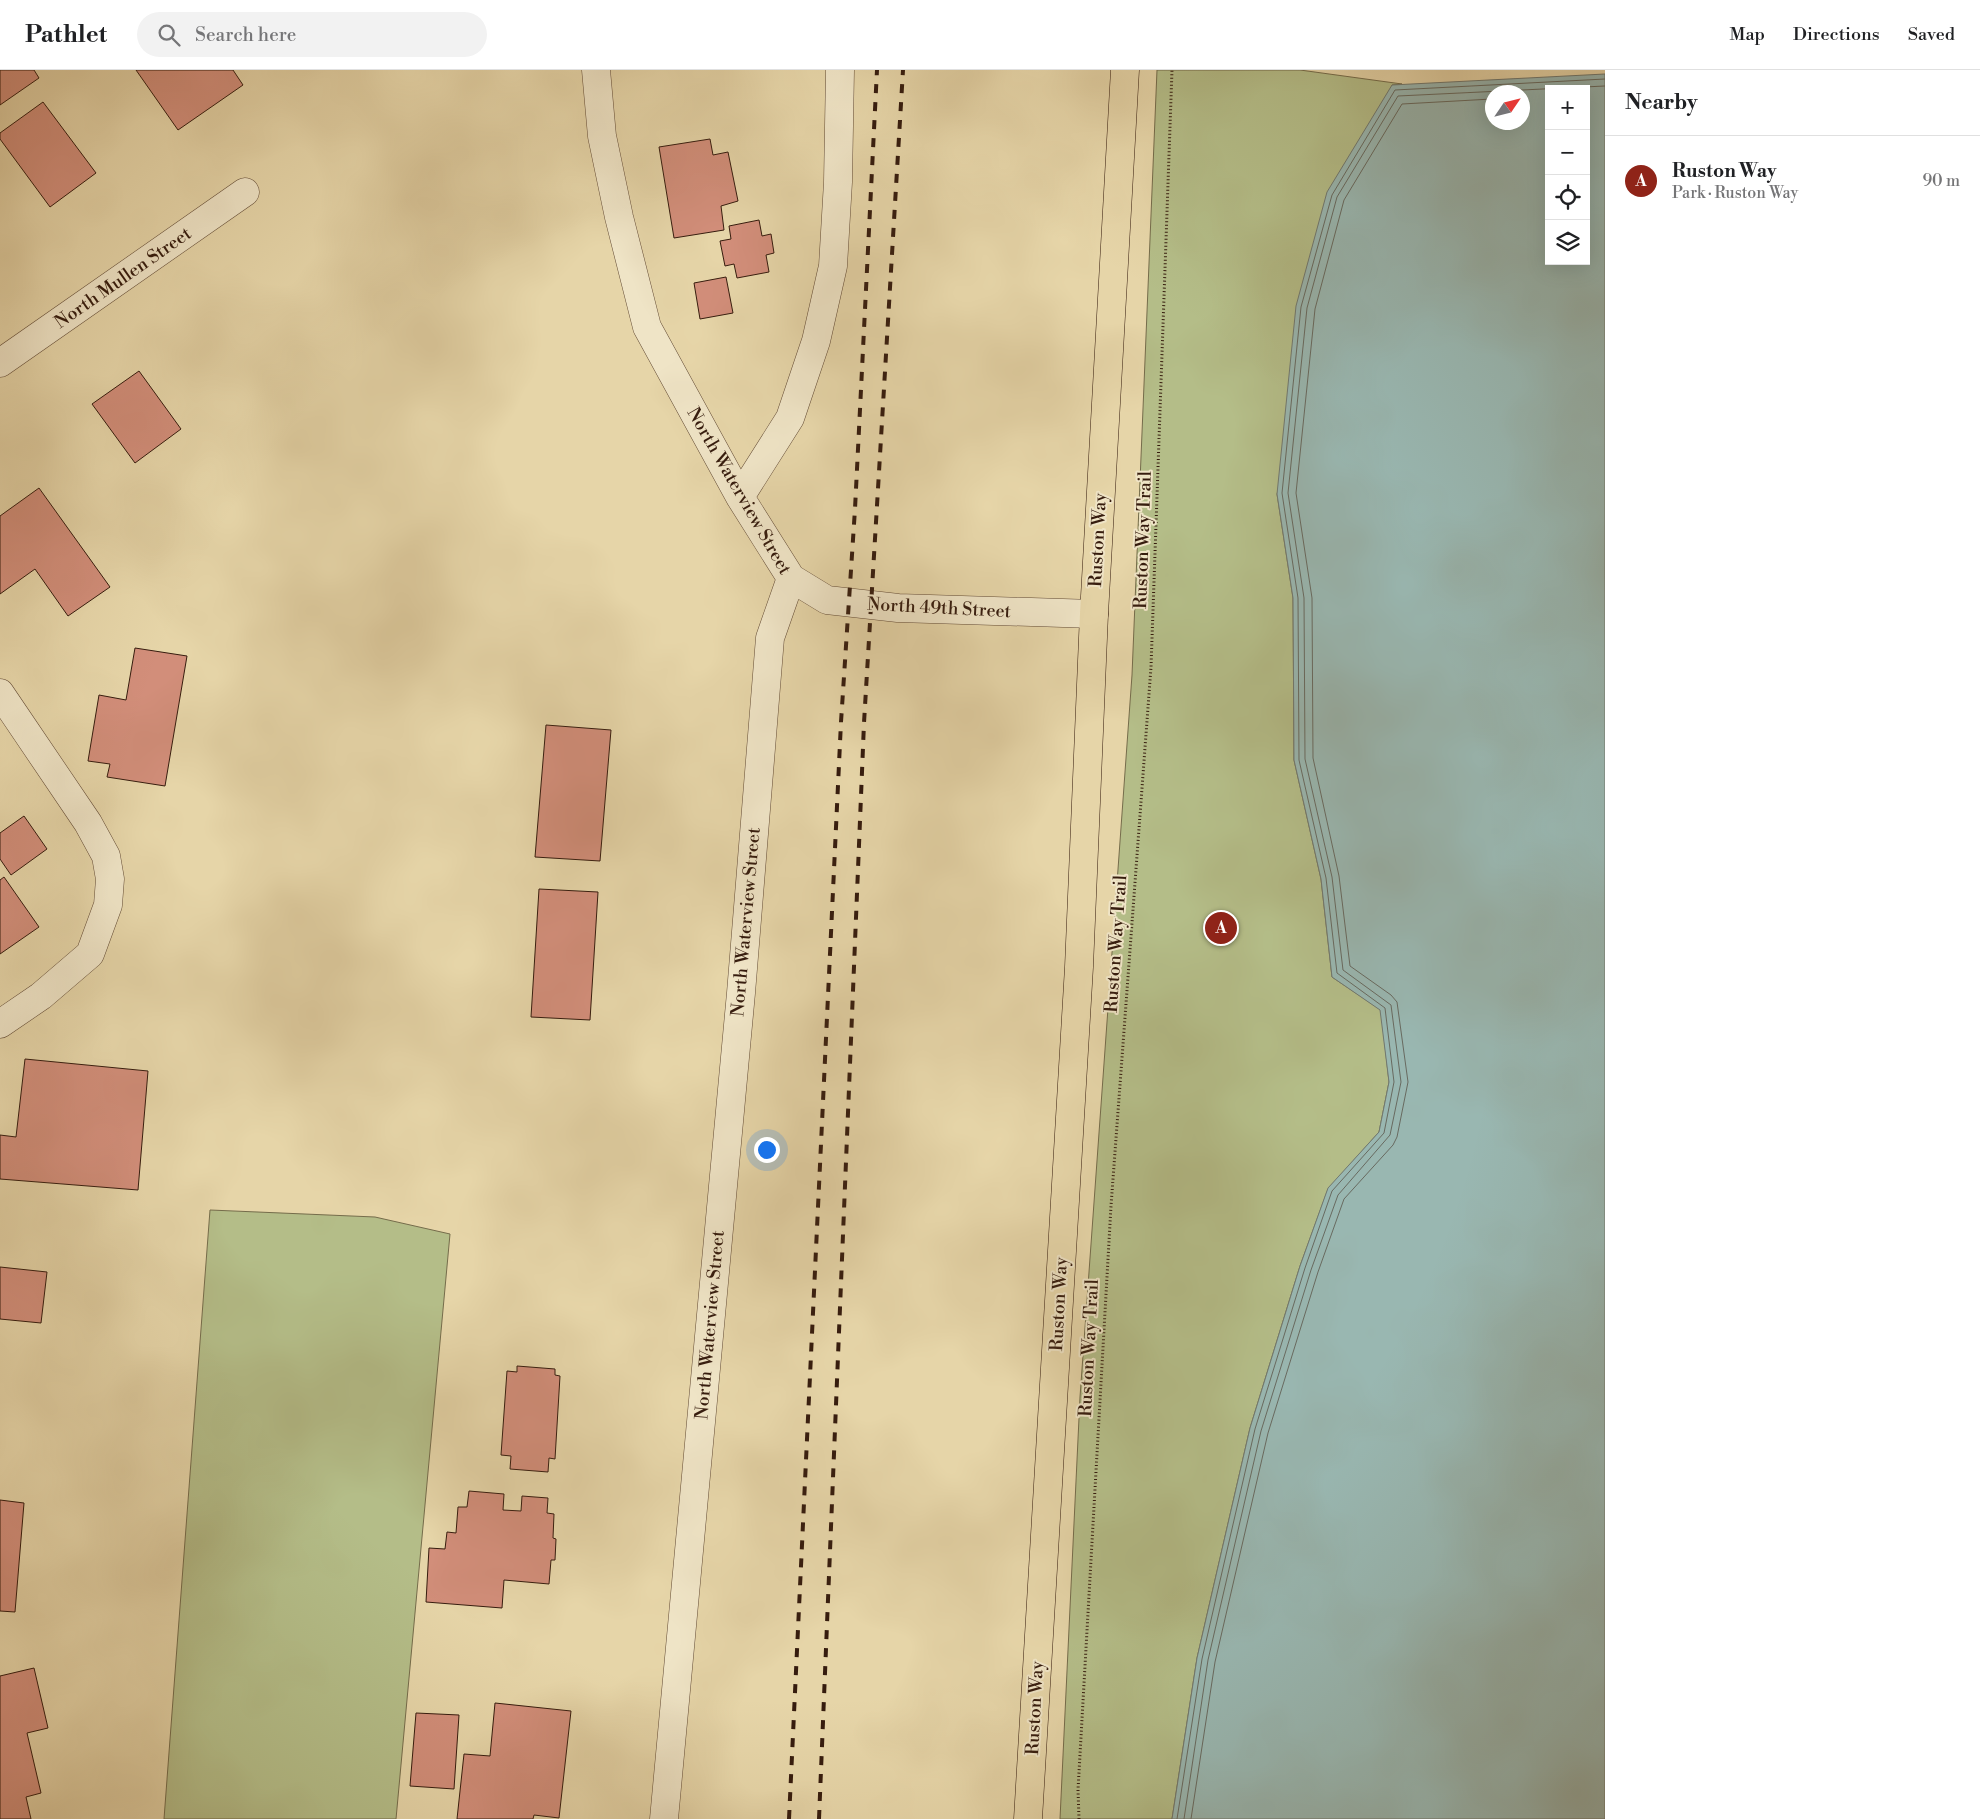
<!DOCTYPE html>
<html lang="en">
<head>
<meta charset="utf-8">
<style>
  :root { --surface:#fff; --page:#f2f2f2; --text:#202124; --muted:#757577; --line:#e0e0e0; --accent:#8f2418 }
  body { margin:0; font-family:"Libre Bodoni",serif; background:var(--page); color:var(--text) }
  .controls { position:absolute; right:15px; top:15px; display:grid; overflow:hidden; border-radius:0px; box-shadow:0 5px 20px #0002 }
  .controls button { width:45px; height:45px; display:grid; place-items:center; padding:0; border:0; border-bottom:1px solid var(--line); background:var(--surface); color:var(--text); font:25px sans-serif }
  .compass { position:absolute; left:1485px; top:15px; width:45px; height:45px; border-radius:50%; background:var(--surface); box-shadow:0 5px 20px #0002; rotate:55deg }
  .you { position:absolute; left:766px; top:1079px; width:18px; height:18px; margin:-12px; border:4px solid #fff; border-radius:50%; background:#1a73e8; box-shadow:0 0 0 8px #1a73e833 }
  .badge { display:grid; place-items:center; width:32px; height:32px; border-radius:50%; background:var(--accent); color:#fff; font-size:16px; font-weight:700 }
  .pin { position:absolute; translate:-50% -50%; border:2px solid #fff; box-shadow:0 1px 5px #0006 }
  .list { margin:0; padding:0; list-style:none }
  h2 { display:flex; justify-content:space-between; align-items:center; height:65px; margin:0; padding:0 20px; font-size:21px }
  h2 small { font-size:16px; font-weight:400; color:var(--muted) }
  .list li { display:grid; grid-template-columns:32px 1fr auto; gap:15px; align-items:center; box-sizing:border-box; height:90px; padding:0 20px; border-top:1px solid var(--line) }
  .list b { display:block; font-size:19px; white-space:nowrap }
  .list p { margin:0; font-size:16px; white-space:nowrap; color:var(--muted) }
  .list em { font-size:16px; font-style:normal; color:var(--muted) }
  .icon { flex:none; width:28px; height:28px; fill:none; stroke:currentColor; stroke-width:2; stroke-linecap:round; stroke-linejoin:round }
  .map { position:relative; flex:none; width:1605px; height:1749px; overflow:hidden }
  header { display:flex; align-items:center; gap:30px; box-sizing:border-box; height:70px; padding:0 25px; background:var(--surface); border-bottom:1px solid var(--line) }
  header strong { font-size:24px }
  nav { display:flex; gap:28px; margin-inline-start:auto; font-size:18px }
  .search { width:350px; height:45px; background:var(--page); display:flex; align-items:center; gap:12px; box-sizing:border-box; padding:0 18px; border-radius:28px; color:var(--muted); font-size:19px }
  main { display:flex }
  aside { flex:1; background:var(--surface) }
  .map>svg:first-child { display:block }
  .green { fill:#b4bd88; stroke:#756c4b }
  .water { fill:#99b7b1; stroke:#717970; fill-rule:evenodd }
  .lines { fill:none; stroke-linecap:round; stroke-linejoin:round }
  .shore { stroke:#686a60; stroke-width:1 }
  .building { fill:#d28e7a; stroke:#361c0e }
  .minor-casing { stroke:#624a34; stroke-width:29 }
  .major-casing { stroke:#361c0e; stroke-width:29 }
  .path { stroke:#361c0e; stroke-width:3; stroke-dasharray:1 2.5; stroke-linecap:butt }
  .minor { stroke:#efe4c6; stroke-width:28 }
  .major { stroke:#e6d5a8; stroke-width:28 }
  .rail { stroke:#361c0e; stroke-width:4; stroke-dasharray:9 9; stroke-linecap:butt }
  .labels { text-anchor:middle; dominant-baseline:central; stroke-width:4; stroke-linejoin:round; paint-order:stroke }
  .street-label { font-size:18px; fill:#361c0e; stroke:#efe4c6 }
</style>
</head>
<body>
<header>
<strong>Pathlet</strong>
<div class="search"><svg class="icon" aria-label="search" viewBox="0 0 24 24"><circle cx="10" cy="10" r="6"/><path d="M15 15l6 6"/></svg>Search here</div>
<nav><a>Map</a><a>Directions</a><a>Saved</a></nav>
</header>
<main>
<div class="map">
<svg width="1605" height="1749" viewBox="0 0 1605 1749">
  <rect width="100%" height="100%" fill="#e6d5a8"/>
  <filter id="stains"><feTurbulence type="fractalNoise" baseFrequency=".004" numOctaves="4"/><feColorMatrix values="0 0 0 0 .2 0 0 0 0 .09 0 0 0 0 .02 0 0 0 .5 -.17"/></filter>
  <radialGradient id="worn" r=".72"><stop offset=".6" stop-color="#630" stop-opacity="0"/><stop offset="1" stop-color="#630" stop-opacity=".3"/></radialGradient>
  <path class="green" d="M1157 0H1300L1402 14 1392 15 1277 424 1293 528 1294 690 1321 809 1332 907 1381 940 1389 1012 1379 1062 1328 1119 1300 1196 1250 1358 1197 1588 1172 1749H1060L1080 1327 1132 605Z
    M210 1140 375 1147 450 1164 396 1749H164Z"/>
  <path class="water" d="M1605 4V1749H1172L1197 1588 1250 1358 1300 1196 1328 1118 1379 1062 1389 1012 1380 940 1332 907 1321 809 1294 690 1293 528 1277 424 1296 236 1327 122 1392 15ZM1549 19H1586V191H1549ZM1492 22H1522V52H1492Z"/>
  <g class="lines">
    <path class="shore" d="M1177 1749 1202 1589 1255 1359 1305 1198 1332 1121 1384 1063 1394 1012 1385 938 1337 903 1326 808 1299 690 1298 528 1282 423 1301 237 1332 125 1395 20 1605 9
      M1184 1749 1208 1590 1261 1361 1311 1200 1338 1125 1390 1065 1401 1012 1391 935 1343 900 1332 807 1305 689 1304 528 1288 423 1307 238 1337 127 1398 26 1605 16
      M1191 1749 1215 1592 1268 1363 1318 1202 1344 1129 1393 1075 1397 1067 1408 1012 1397 932 1391 925 1350 896 1339 806 1313 688 1312 528 1296 423 1315 239 1344 130 1402 34 1492 29"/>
  </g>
  <path class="building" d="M0 0H34L39 8 0 35Z
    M136 0H233L243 15 178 60Z
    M43 32 96 103 50 137 0 69V63Z
    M710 69 713 85 728 82 738 131 721 136 724 160 674 168 659 77Z
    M759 150 762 166 771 164 774 183 766 185 769 202 737 208 734 194 725 196 720 171 731 169 729 156Z
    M726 207 733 243 700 249 694 213Z
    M139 301 181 359 135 393 92 334Z
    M39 418 110 517 68 546 35 499 0 524V446Z
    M135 578 187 586 165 716 107 707 110 694 88 691 99 625 126 630Z
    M546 655 611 660 600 791 535 787Z
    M24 746 47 779 11 805 0 789V763Z
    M4 807 39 857 0 884V810Z
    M539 819 598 822 590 950 531 947Z
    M25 989 148 1001 138 1120 0 1109V1065L16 1067Z
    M0 1197 47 1202 41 1253 0 1249Z
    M517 1296 555 1299V1305L560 1306 555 1389 549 1388 548 1402 510 1399 511 1386 501 1385 507 1301 517 1302Z
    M469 1421 504 1424 503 1440 521 1441 522 1426 548 1428 547 1443 554 1444 553 1468 556 1469 555 1490H551L549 1514 504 1510 502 1538 426 1532 429 1478 445 1479 447 1462 456 1463 458 1437H467Z
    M0 1430 24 1433 15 1542 0 1541Z
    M34 1598 48 1658 27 1663 41 1723 26 1727 31 1749H0V1606Z
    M495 1633 571 1641 559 1748 534 1745 533 1749H457L464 1684 490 1686Z
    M416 1643 459 1645 454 1719 410 1716Z"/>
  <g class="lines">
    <g class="minor-casing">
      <path id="minor" d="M596 0 602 66 619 147 647 257 740 427 791 508 827 530 898 538 1094 544
        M0 293 245 122
        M740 427 790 348 816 271 833 196 838 112 840 0
        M0 623 88 753 106 786 110 809 108 835 90 884 41 926 0 954
        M664 1749 741 923 770 568 791 508"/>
    </g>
    <g class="major-casing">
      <path id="major" d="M1028 1749 1079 897 1094 544 1125 0"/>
    </g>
    <path class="path" d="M1079 1749 1078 1720 1111 1136 1151 597 1172 0"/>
    <use href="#minor" class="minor"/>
    <use href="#major" class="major"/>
    <path class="rail" d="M789 1749 841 652 855 439 877 0
      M819 1749 864 653 903 0"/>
  </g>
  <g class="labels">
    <g class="street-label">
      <text transform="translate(123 208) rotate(-35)">North Mullen Street</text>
      <text transform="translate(739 421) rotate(60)">North Waterview Street</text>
      <text transform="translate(1098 470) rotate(-87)">Ruston Way</text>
      <text transform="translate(1143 470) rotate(-88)">Ruston Way Trail</text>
      <text transform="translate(939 538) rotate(3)">North 49th Street</text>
      <text transform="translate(746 852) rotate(-85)">North Waterview Street</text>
      <text transform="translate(1116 874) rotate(-86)">Ruston Way Trail</text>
      <text transform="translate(1059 1234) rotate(-87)">Ruston Way</text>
      <text transform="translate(710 1255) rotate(-85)">North Waterview Street</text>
      <text transform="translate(1089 1278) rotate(-87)">Ruston Way Trail</text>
      <text transform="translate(1035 1638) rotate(-87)">Ruston Way</text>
    </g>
  </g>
  <rect width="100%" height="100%" filter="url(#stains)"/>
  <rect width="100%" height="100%" fill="url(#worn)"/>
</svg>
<div class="controls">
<button>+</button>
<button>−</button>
<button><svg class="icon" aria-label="locate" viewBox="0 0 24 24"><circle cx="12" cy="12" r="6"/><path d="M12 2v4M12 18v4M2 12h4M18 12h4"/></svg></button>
<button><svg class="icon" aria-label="layers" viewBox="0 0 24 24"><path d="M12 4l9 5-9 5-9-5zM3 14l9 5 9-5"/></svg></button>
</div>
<svg class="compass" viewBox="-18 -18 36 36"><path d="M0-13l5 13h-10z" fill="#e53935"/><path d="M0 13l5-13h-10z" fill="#757577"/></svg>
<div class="you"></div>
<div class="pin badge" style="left:1221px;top:858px">A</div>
</div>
<aside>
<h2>Nearby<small></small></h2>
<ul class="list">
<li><span class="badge">A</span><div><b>Ruston Way</b><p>Park · Ruston Way</p></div><em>90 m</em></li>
</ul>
</aside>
</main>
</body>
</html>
